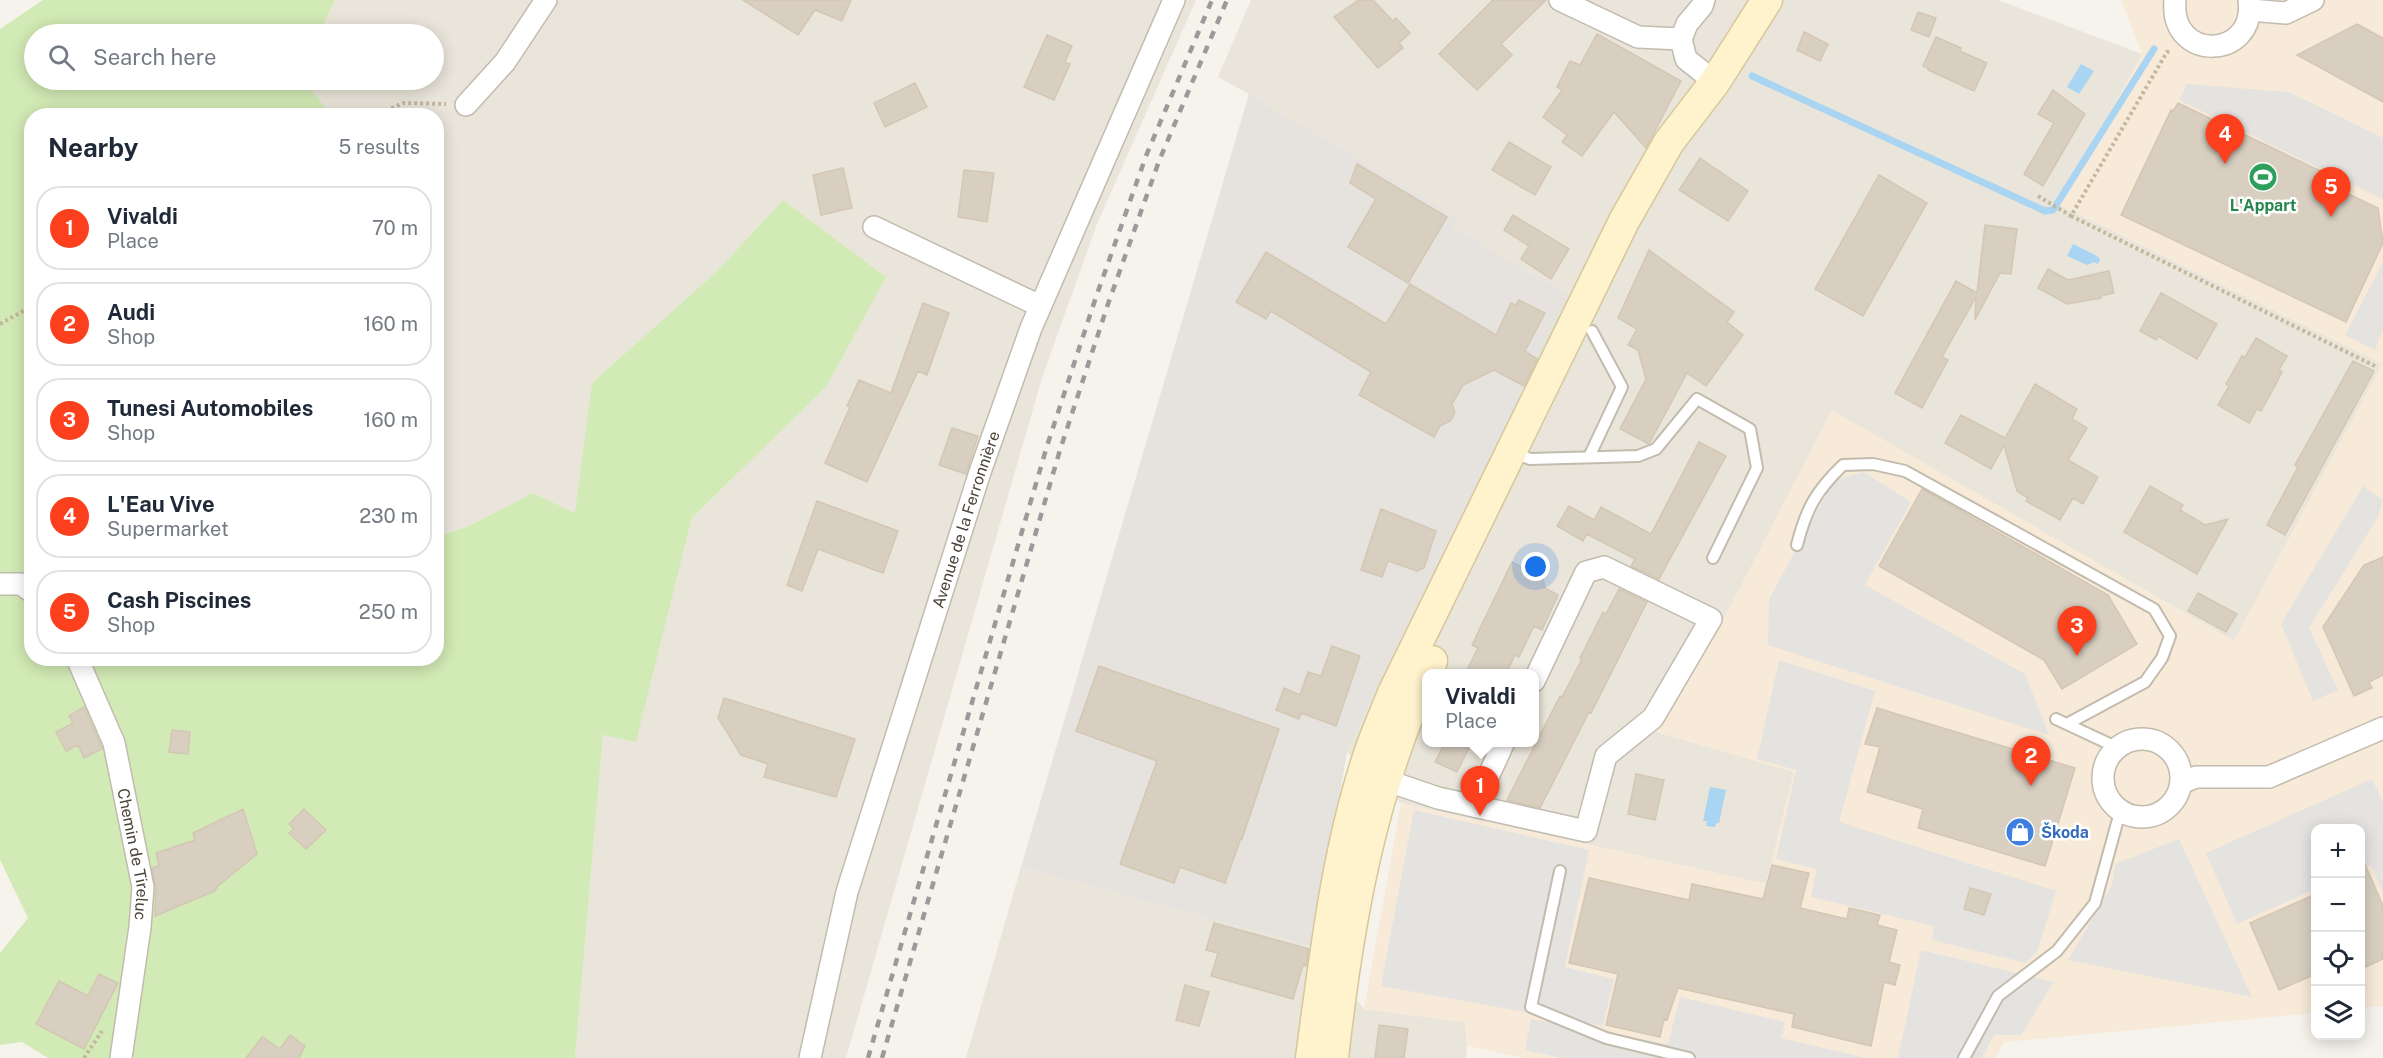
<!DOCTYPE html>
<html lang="en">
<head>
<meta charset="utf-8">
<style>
  :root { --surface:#fff; --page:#f2f2f3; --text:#1f2937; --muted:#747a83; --line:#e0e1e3; --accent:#fc3f1d }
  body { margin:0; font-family:"Public Sans",sans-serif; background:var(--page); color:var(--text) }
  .controls { position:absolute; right:18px; bottom:18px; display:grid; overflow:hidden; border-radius:12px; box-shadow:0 3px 15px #0003 }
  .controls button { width:54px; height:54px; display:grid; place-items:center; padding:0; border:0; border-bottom:2px solid var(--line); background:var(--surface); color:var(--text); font:30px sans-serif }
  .you { position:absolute; left:1536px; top:567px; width:21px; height:21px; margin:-15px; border:4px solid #fff; border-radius:50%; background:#1a73e8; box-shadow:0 0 0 9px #1a73e833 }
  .badge { display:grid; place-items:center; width:39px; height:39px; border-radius:50%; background:var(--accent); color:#fff; font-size:20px; font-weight:700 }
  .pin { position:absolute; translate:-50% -50px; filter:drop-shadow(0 2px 3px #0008) }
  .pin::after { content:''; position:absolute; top:32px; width:21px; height:18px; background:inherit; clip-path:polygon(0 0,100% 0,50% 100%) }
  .popup { position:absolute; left:1422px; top:669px; width:117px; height:78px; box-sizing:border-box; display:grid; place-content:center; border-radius:12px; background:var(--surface); filter:drop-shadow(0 2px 4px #0005); font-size:20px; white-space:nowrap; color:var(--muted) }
  .popup b { font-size:22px; color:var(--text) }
  .popup::after { content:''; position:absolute; left:50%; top:100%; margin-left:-12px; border:12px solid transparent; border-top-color:var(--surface) }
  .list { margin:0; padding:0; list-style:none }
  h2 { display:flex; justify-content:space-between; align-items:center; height:78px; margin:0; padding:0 24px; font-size:26px }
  h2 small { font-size:20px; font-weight:400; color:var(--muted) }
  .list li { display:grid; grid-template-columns:39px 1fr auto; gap:18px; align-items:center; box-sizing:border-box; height:84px; margin:0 12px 12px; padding:0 12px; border:2px solid var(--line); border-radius:24px }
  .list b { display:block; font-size:22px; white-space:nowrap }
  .list p { margin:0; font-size:20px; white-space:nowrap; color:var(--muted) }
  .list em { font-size:20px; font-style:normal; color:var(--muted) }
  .icon { flex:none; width:33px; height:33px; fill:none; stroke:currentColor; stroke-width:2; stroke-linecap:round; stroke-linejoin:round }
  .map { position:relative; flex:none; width:2383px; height:1058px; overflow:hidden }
  .search { position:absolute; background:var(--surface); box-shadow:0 3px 15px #0003; left:24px; top:24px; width:420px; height:66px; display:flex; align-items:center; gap:15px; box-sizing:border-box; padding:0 21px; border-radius:33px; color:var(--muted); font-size:22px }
  .panel { position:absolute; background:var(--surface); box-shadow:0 3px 15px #0003; left:24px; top:108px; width:420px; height:558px; border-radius:24px }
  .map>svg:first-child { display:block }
  .residential { fill:#eae5da; fill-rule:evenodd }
  .commercial { fill:#f7ead8 }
  .industrial { fill:#e6e2dd }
  .green { fill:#d2eab5 }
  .parking { fill:#e5e3e0 }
  .water { fill:#a9d4f2 }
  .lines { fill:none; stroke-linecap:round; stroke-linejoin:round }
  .stream { stroke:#a9d4f2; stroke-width:7 }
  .building { fill:#d8cfc1; stroke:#d3c7b4; stroke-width:1.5 }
  .lane-casing { stroke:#c2bbae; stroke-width:14 }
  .street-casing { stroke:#c2bbae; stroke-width:24 }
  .secondary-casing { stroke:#d6c79b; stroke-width:33 }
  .path { stroke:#c4b79f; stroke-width:4; stroke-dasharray:3 3; stroke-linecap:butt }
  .lane { stroke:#fff; stroke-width:10 }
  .street { stroke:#fff; stroke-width:21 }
  .secondary { stroke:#fff3cd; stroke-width:30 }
  .rail { stroke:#9a9a9a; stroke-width:4.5; stroke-dasharray:8 8; stroke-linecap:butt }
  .labels { text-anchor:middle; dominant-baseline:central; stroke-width:5; stroke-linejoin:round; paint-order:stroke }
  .leisure-label { font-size:16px; font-weight:bold; fill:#27864d; stroke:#fff }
  .street-label { font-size:16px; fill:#4b4439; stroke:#fff }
  .shop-label { font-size:16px; font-weight:bold; fill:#366cbe; stroke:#fff; text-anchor:start }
</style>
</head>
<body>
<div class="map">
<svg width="2383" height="1058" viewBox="0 0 2383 1058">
  <rect width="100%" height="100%" fill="#f6f3ec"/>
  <path class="residential" d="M335 0H1196L1097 224 1042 378 846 1058H575L603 735 636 741 692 518 826 387 783 200 716 272 592 383 576 514 533 493 469 526 437 537 436 116 321 115 325 107 304 80H434V34H319Z
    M1251 0H1998L2142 54 2060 205 2383 364 2234 641 1832 411 1714 638 1650 730 1794 772 1766 884 1401 803 1347 752 1397 647 1573 299 1452 227 1456 218 1249 94 1218 77ZM1426 674H1534V742H1426Z
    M1021 867 1314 947 1364 1009 1465 1022 1467 1046 1466 1058H966Z"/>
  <path class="commercial" d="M2121 0H2383V1006L2361 1008 2360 828H2316L2315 1013 2004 1042 1995 1058H1524L1467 1046 1465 1022 1364 1009 1401 803 1766 884 1794 772 1650 730 1714 638 1832 410 2234 641 2382 364 2060 205 2142 54Z"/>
  <path class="industrial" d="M1249 94 1457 218 1452 227 1574 299 1397 647 1347 752 1314 947 1021 867Z"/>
  <path class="green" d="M43 0H335L319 34H34V80H304L325 107 321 116H32V658H436L437 537 469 526 533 493 575 513 592 383 716 272 783 200 886 277 826 387 692 518 636 742 603 735 575 1058H48L22 1042 0 1045V953L28 918 0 860V29Z"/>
  <path class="parking" d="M2187 84 2289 92 2383 138V199L2179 100Z
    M2383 262V330L2375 350 2345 335Z
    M1864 472 1911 502 1865 585 2025 674 2049 735 1768 645 1769 599 1834 480Z
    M2363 486 2383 500 2378 517 2309 628 2338 690 2313 701 2281 624Z
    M1779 660 1875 691 1839 822 2056 891 2037 952 2026 963 1932 940 1934 926 1811 897 1817 869 1776 859 1796 770 1757 759Z
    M2372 779 2383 803V893L2371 865 2361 869 2360 828H2316L2315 889 2237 924 2206 853Z
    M1414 810 1589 850 1565 967 1614 979 1603 1026 1381 986Z
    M2179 839 2252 997 2068 960 2112 885 2115 864Z
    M1921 950 2054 982 2021 1035H1994L1982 1058H1898Z
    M1680 997 1785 1022 1781 1038 1866 1058H1561L1525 1050 1531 1019 1668 1044Z"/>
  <path class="water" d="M2081 64 2094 71 2079 94 2067 87Z
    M2073 244 2097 256 2100 259 2098 264 2094 262 2087 265 2067 256Z
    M1710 787 1726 790 1719 823H1716L1715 827 1706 826 1707 821H1703Z"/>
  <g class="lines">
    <path class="stream" d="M1752 76 2045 211 2053 210 2154 49"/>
  </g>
  <path class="building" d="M743 0H851L842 21 815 10 798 35Z
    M1359 0H1373L1393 21 1396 18 1410 33 1399 43 1403 48 1378 68 1334 17Z
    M1493 0H1546L1501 44 1512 55 1477 90 1439 54Z
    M1918 12 1936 18 1929 37 1911 30Z
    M2357 24 2383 38V102L2297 55Z
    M1804 32 1828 44 1820 61 1797 50Z
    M1597 34 1681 81 1646 148 1614 112 1582 156 1562 142 1567 135 1543 117 1562 90 1557 87 1570 61 1580 65Z
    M1047 35 1072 46 1065 62 1070 64 1054 100 1024 87Z
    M1936 37 1961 48 1960 51 1987 63 1974 91 1928 70 1929 69 1923 66Z
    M915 83 927 107 885 127 874 103Z
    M2053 90 2085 114 2043 186 2024 174 2054 123 2038 114Z
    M2178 103 2327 174 2323 182 2378 208 2383 243 2346 322 2121 215 2171 110 2173 111Z
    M1509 142 1551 167 1535 195 1492 170Z
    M1700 158 1748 191 1728 221 1679 190Z
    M1357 164 1447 217 1408 283 1348 247 1376 199 1350 183Z
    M843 168 852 208 821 215 813 175Z
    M964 170 994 173 987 222 958 217Z
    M1879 175 1927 203 1863 316 1815 289Z
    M1513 215 1569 249 1551 279 1521 259 1529 246 1504 230Z
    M1985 225 2017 229 2011 274 2000 273 1975 320 1976 297 1942 357 1948 360 1922 408 1895 393 1956 281 1977 293Z
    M1649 250 1734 312 1727 322 1743 335 1706 386 1687 373 1649 444 1620 429 1646 379 1638 350 1628 345 1637 329 1618 318Z
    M1266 252 1386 324 1410 284 1496 335 1511 303 1516 305 1519 300 1545 313 1525 351 1537 359 1524 386 1494 370 1463 385 1452 404 1455 413 1450 421 1440 426 1434 437 1359 395 1371 372 1271 311 1266 319 1236 302Z
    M2048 269 2068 280 2109 271 2114 293 2101 296V298L2067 304 2038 288Z
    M2161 293 2217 324 2197 359 2158 336 2156 340 2140 331Z
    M923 303 949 313 927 375 918 371 867 482 825 463 850 407 847 406 859 380 891 393Z
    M2256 338 2287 356 2279 370 2282 372 2277 382 2261 411 2257 409 2249 423 2218 405 2229 386 2226 384 2242 356 2245 357Z
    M2353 361 2374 371 2285 535 2267 525 2298 467 2295 465Z
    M2035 384 2077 409 2072 419 2087 428 2068 460 2098 477 2083 504 2073 498 2060 520 2026 501 2028 498 2017 491 2004 445 1991 469 1945 443 1961 415 2005 438Z
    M952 428 978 436 966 474 939 465Z
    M1699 442 1726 456 1659 579 1631 566 1635 559 1587 534 1583 541 1557 526 1569 506 1594 520 1601 507 1651 534Z
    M2150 486 2183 505 2180 510 2205 525 2228 519 2197 574 2124 532Z
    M1922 489 2108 595 2137 644 2062 689 2044 660 1879 566Z
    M817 501 898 531 883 573 818 549 802 591 787 585Z
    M1381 509 1436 531 1424 568 1417 571 1388 561 1382 577 1361 570Z
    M2383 557V675L2369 682 2372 688 2354 696 2323 627 2364 565Z
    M1512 562 1536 575 1542 574 1545 588 1558 595 1542 630 1534 626 1519 657 1515 655 1506 674H1465L1478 648 1472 645Z
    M1619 589 1647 602 1591 713 1589 712 1540 808 1507 800 1560 696 1562 697 1582 659 1580 658 1603 612 1606 614Z
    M2198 593 2237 614 2226 632 2188 611Z
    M1332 646 1360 656 1336 726 1301 713 1299 719 1276 710 1284 688 1300 695 1308 672 1321 676Z
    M1099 666 1279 729 1242 839 1241 838 1225 883 1180 867 1174 883 1120 864 1157 761 1076 731Z
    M724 698 855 739 836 797 764 777 768 764 741 755 718 718Z
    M84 707 102 749 84 758 78 745 66 751 56 732 73 723 69 716Z
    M1877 708 2075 768 2045 866 1918 828 1923 809 1867 792 1880 747 1865 744Z
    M172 730 190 732 188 754 169 752Z
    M1445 742H1472L1457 772 1435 762Z
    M1636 774 1664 780 1655 820 1628 814Z
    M243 809 257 854 218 886 215 891 155 916 156 888 152 868 159 865 156 853 195 840 193 833Z
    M304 809 326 830 306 849 289 833 294 829 289 824Z
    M2361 855 2383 906V959L2361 969Z
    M1772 865 1809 873 1800 908 1847 919 1849 908 1880 915 1877 925 1897 930 1889 962 1900 965 1895 985 1884 982 1871 1046 1792 1027 1794 1014 1678 988 1667 1020 1664 1019 1660 1037 1606 1025 1618 974 1569 963 1589 878 1689 900 1692 884 1763 899Z
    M1970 888 1991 894 1984 915 1964 909Z
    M2316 894V974L2279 990 2250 923Z
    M1214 923 1309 949 1306 966 1303 965 1293 999 1211 976 1218 953 1206 950Z
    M99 974 118 983 84 1049 36 1024 59 981 88 996Z
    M1185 985 1209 992 1199 1026 1176 1020Z
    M1379 1025 1408 1029 1404 1058H1375Z
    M290 1035 305 1046 299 1058H246L262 1037 280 1049Z"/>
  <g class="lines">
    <g class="lane-casing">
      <path id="lane" d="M1512 452 1530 459 1638 456 1656 449 1697 399 1750 429 1757 468 1713 558
        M1589 457 1622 387 1592 331
        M1797 545C1806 509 1816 491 1843 465L1873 464 1905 471 2154 609 2170 636 2162 658 2145 682 2067 724
        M2056 719 2118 748
        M1560 871 1531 1007 1606 1038 1689 1058
        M1964 1058 1998 996 2057 951 2095 903 2120 812"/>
    </g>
    <g class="street-casing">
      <g id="street">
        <path d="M1560 0 1638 37 1681 39"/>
        <path d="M2175 0C2169 63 2257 60 2249 0"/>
        <path d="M2250 10 2286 13 2313 0"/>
        <path d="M1681 39 1686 59 1715 82"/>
        <path d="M1681 39 1687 24 1702 6 1704 0"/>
        <path d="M466 105 505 62 546 0"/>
        <path d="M874 227 1040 306"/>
        <path d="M0 584H21L32 592"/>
        <path id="s1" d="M77 658 114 743 143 887 140 927 121 1058"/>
        <circle cx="2142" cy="778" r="39"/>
        <path d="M1385 780 1438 798 1586 831 1606 756 1653 718 1711 619 1604 567 1586 572 1534 681"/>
        <path d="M2181 783 2196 777H2269L2383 728"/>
        <path d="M1477 807 1482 790 1504 742"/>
        <path id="s2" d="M810 1058 847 892 980 472 1031 328 1174 0"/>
      </g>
    </g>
    <g class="secondary-casing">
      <path id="secondary" d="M1311 1058C1325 955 1337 847 1371 748 1378 729 1386 711 1393 693L1624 221 1669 142 1715 82 1767 0
        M1333 1058C1348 922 1372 785 1432 661"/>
    </g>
    <path class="path" d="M375 116 403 103 446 104
      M2038 196 2071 216 2167 52 2171 51
      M2071 216 2377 367
      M0 324 32 306
      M84 1058 102 1031"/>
    <use href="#lane" class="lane"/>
    <use href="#street" class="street"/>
    <use href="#secondary" class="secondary"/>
    <path class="rail" d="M868 1058 1047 446 1095 300 1146 156 1212 0
      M882 1058 1060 450 1108 304 1159 161 1227 0"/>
  </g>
  <defs>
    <g id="stadium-disc" transform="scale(1.5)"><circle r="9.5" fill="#2e9e5b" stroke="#fff"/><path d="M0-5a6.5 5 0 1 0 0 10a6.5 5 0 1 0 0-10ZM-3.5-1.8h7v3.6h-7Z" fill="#fff"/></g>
    <g id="shop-disc" transform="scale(1.5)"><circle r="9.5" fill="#3f7fe0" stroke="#fff"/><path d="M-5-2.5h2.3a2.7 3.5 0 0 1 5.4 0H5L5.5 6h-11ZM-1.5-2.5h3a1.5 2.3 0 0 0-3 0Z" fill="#fff"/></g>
  </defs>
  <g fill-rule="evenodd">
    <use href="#stadium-disc" x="2263" y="177"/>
    <use href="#shop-disc" x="2020" y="832"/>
  </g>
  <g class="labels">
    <g class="leisure-label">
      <text x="2263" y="205">L'Appart</text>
    </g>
    <g class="street-label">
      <text stroke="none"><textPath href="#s2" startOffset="561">Avenue de la Ferronnière</textPath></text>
      <text stroke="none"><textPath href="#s1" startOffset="206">Chemin de Tireluc</textPath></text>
    </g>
    <g class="shop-label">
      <text x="2041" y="832">Škoda</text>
    </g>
  </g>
</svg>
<div class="controls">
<button>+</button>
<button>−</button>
<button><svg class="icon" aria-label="locate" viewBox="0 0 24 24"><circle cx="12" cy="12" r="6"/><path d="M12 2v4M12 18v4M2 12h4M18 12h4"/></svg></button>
<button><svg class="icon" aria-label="layers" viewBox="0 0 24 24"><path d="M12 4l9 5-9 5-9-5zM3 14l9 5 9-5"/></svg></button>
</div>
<div class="you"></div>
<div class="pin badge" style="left:1480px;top:816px">1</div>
<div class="popup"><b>Vivaldi</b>Place</div>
<div class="pin badge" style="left:2031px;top:786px">2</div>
<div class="pin badge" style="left:2077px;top:656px">3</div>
<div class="pin badge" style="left:2225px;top:164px">4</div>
<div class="pin badge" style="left:2331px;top:217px">5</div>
<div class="search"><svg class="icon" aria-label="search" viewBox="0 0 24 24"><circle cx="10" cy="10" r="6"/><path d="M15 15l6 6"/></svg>Search here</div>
<section class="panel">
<h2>Nearby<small>5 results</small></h2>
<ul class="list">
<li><span class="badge">1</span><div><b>Vivaldi</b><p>Place</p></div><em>70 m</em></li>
<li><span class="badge">2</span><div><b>Audi</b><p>Shop</p></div><em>160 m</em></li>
<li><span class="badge">3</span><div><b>Tunesi Automobiles</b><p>Shop</p></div><em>160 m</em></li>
<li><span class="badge">4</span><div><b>L'Eau Vive</b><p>Supermarket</p></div><em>230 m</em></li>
<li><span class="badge">5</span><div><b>Cash Piscines</b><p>Shop</p></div><em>250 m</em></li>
</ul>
</section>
</div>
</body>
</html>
